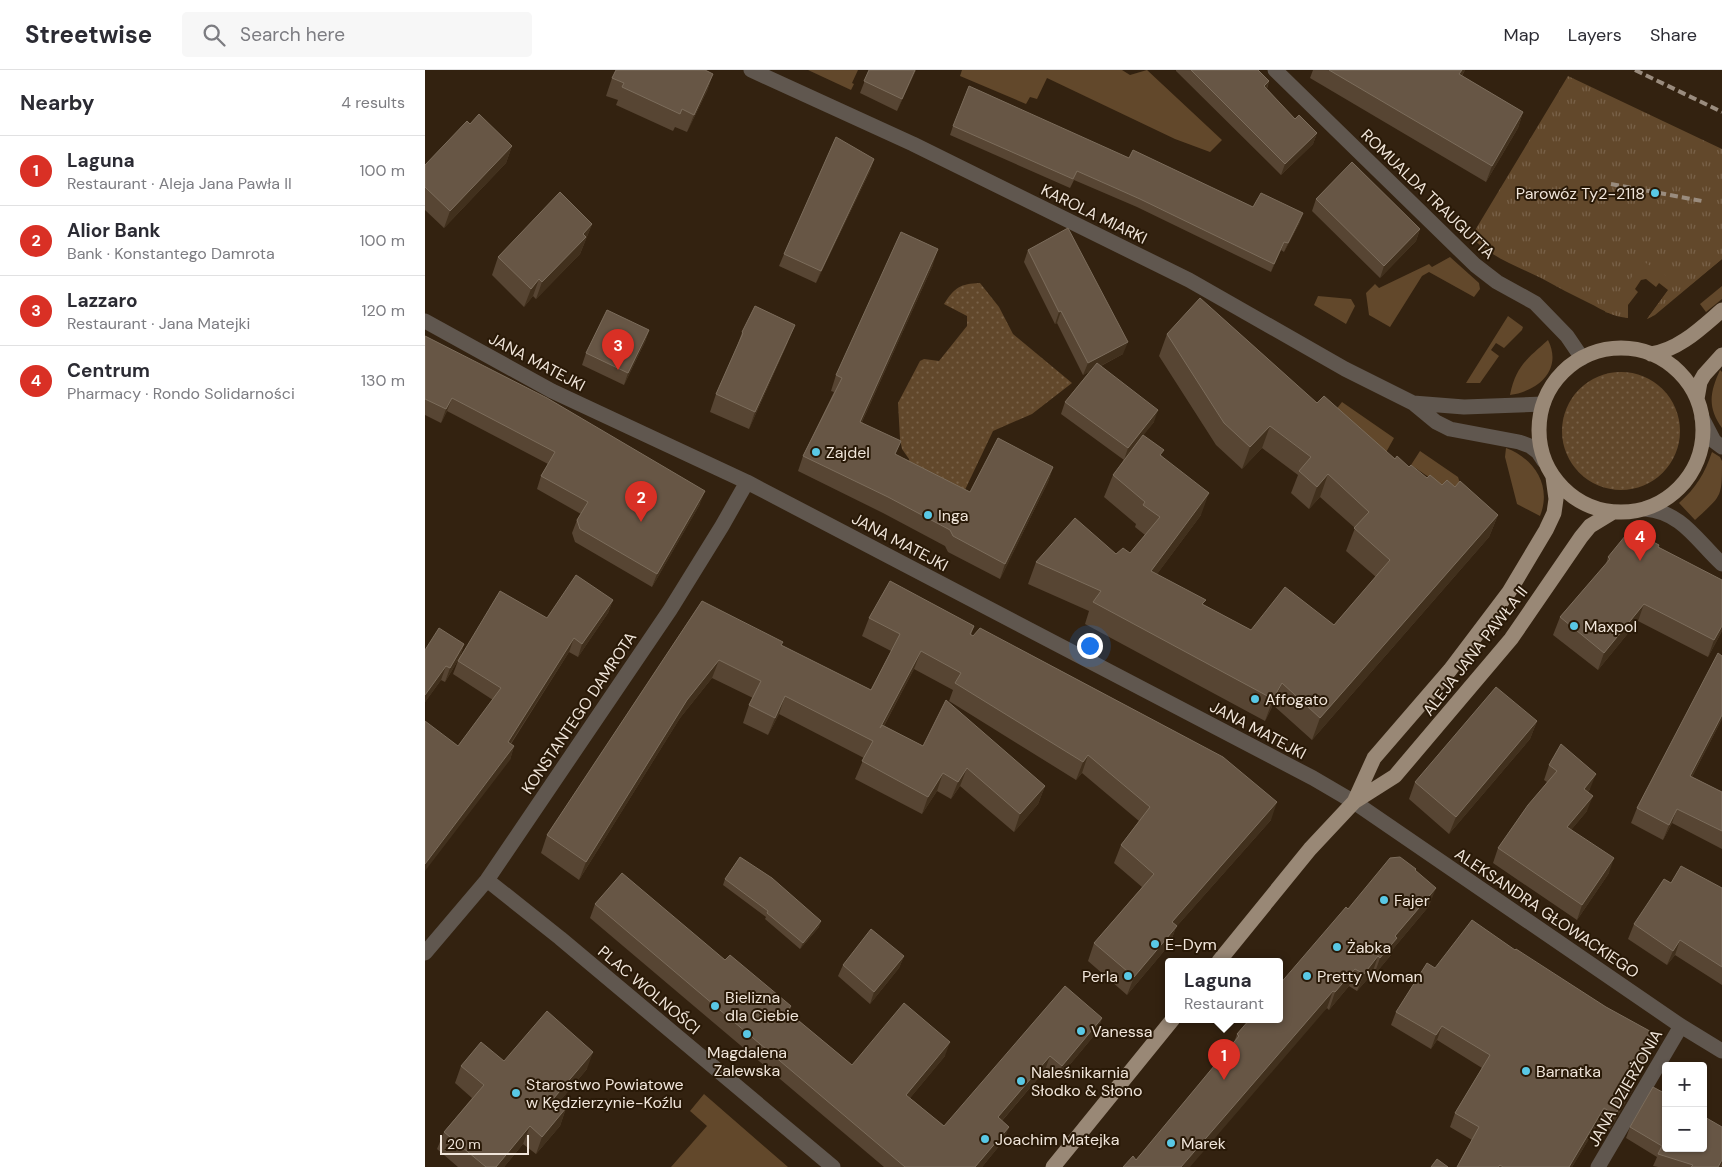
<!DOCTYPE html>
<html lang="en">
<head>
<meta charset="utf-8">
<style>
  :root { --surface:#fff; --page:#f7f7f7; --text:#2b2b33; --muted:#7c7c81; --line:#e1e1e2; --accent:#d93025 }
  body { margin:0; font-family:"DM Sans",sans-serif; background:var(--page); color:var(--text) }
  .controls { position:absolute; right:15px; bottom:15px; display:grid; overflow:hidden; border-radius:5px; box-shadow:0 1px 4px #0004 }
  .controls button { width:45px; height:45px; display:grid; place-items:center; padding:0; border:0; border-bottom:1px solid var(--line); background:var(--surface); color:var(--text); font:25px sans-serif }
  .scale { position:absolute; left:15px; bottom:12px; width:89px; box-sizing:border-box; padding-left:5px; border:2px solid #f0e5da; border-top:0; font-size:14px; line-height:18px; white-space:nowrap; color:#f0e5da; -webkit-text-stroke:4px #291907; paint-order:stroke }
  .you { position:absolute; left:664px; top:575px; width:18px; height:18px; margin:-12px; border:4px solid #fff; border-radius:50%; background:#1a73e8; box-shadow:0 0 0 8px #1a73e833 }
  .badge { display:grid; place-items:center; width:32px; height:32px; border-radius:50%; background:var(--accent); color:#fff; font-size:16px; font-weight:700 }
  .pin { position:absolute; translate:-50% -41px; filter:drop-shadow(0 1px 2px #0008) }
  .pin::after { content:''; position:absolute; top:26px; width:18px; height:15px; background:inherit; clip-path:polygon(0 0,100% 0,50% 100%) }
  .popup { position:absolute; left:740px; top:888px; width:118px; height:65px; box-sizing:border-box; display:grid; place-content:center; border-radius:5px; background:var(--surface); filter:drop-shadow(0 1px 4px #0005); font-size:16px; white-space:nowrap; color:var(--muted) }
  .popup b { font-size:19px; color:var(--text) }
  .popup::after { content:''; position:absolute; left:50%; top:100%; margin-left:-10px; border:10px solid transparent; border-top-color:var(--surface) }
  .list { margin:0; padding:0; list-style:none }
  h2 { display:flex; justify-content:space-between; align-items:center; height:65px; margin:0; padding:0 20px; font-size:21px }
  h2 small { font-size:16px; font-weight:400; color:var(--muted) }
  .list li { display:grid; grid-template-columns:32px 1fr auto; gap:15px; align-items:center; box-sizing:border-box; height:70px; padding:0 20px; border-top:1px solid var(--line) }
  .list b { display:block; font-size:19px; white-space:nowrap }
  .list p { margin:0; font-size:16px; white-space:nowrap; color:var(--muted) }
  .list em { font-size:16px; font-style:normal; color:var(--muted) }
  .icon { flex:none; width:28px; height:28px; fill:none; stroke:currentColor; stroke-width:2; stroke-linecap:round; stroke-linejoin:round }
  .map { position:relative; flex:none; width:1297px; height:1097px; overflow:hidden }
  header { display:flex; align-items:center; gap:30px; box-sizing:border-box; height:70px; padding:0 25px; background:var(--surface); border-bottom:1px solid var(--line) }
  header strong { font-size:24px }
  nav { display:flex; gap:28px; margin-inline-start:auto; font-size:18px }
  .search { width:350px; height:45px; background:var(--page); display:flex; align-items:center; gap:12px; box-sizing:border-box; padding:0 18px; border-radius:5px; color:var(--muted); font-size:19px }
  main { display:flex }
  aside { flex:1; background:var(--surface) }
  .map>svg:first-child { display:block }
  .grass { fill:#62482b }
  .park { fill:url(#park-tufts) }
  .garden { fill:url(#garden-dots) }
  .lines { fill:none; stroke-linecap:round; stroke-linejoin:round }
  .minor { stroke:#60574f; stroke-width:15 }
  .major { stroke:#998876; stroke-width:15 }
  .rail { stroke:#9a8c7e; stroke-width:4; stroke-dasharray:8 4; stroke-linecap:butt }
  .wall { fill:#574533 }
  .shaded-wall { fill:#41301d }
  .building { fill:#675645; stroke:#7c6d5c }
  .poi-dot { fill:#59c8e5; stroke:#291907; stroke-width:2 }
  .labels { text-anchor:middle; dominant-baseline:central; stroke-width:4; stroke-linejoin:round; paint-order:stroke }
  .poi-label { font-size:16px; fill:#f0e5da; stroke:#291907; text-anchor:start }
  .street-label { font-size:16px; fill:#f0e5da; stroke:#291907 }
</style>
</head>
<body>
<header>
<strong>Streetwise</strong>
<div class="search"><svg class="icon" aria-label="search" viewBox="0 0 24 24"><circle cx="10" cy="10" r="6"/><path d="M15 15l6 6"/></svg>Search here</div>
<nav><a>Map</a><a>Layers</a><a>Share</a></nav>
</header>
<main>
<aside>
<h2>Nearby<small>4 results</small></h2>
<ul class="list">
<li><span class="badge">1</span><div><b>Laguna</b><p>Restaurant · Aleja Jana Pawła II</p></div><em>100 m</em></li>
<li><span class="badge">2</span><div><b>Alior Bank</b><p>Bank · Konstantego Damrota</p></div><em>100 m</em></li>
<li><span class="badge">3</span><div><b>Lazzaro</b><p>Restaurant · Jana Matejki</p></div><em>120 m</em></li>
<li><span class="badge">4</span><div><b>Centrum</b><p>Pharmacy · Rondo Solidarności</p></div><em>130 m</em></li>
</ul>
</aside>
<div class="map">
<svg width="1297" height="1097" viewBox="0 0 1297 1097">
  <defs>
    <pattern id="park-tufts" width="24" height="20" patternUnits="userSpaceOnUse" patternTransform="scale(1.25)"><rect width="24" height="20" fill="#62482b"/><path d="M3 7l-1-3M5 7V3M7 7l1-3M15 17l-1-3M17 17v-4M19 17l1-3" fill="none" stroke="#796249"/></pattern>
    <pattern id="garden-dots" width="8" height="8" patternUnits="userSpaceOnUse" patternTransform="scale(1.25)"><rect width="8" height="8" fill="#62482b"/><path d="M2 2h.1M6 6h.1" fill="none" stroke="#796249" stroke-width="1.8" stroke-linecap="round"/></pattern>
  </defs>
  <rect width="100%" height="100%" fill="#332210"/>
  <path class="grass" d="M383 0H433L427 13 429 14 426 20Z
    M537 0H697L705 5 722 0 797 70 785 82 750 69 622 8 612 29 605 27 601 34 535 6Z
    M1219 182 1297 189 1226 247 1222 249 1243 220 1234 213 1231 217 1221 209 1216 210 1210 219 1213 222 1203 235V248L1180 242Z
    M1025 187 1054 213 1055 219 1049 227 1004 202 997 206 965 257 944 245 941 223 950 214 954 218 1004 194 1007 197Z
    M1297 216V229L1281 242 1275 234Z
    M893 226 926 229 930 236 921 254 889 235Z
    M1083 246 1098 257 1097 260 1079 278 1071 273 1066 280 1074 286 1055 313H1041Z
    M1123 270C1138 300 1113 321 1085 325 1091 296 1102 289 1123 270Z
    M1295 300 1297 302V358C1282 337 1285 322 1295 300Z
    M917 332 969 368 954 395 902 351Z
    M1081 378C1110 389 1127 416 1115 446L1092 434 1080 387Z
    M995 381 1033 407 1038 422 1033 427 986 395Z
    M1287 382 1295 387 1297 391C1297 428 1297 425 1270 450L1254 433C1271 418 1280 403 1287 382Z
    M279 1024 363 1097H246L282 1056 265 1041Z"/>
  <path class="park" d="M1143 6 1297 79V189L1230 245 1222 249 1250 211 1216 190 1194 230 1203 235V248C1188 247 1178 240 1164 233 1148 225 1132 217 1116 208 1091 196 1066 187 1046 167Z"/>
  <path class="garden" d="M555 213 574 237 588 264 647 313 607 344 568 361 538 424 485 398 484 389 477 379 475 369 473 333 495 291 499 289 514 291 542 256V246L519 234C530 217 535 214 555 213Z
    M1137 361a59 59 0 1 1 118 0a59 59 0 1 1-118 0Z"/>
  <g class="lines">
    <path class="minor" d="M326 0 488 74 764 210 920 299 988 333 1011 352 1025 359 1094 372 1105 376 1113 382 1119 391
      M850 0 1050 195 1072 212 1110 233 1142 266 1157 288
      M0 251 127 321 322 412 888 708 929 732 1256 956 1297 981
      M988 333 1039 337 1118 334
      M1277 348 1289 371 1297 377
      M1220 439C1257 442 1272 471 1297 494
      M62 810 135 868 408 1097
      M0 883 62 810 245 540 297 456 322 412
      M1173 1097 1256 956"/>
    <path class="major" d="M1114 360a82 82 0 1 1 164 0a82 82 0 1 1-164 0Z
      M1226 284C1254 280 1276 258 1297 240
      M1272 329 1275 312 1279 305 1297 285
      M929 732 949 688 1025 600 1084 522 1121 460 1129 443 1131 429 1128 407
      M794 891 885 779 929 732 970 706 1086 569 1156 467 1165 456 1188 442
      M628 1097 748 949"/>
    <path class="rail" d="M1210 0 1297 42
      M1186 114 1277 131"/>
  </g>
  <path class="wall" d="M444 0H491L472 41 435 23Z
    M751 0H833L844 11 842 19 870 49 892 63 888 74 856 105 751 1Z
    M888 0H1040L1037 6 1098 42 1093 58 1061 112 885 8Z
    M288 4 282 21 262 62 250 57 248 61 191 35 193 30 181 26 187 8Z
    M45 54 87 76 81 93 19 158 0 140V95Z
    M528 56 704 88 828 137 875 152 859 182 856 180 846 202 712 137 649 110 645 118 525 65Z
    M449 89 445 101 391 213 354 196 359 184Z
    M891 129 995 159 991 171 955 208 887 141Z
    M167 154 155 184 111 229 108 226 99 237 67 205 73 187Z
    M603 180 698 284 676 296 729 352 718 365 737 386 776 445 732 504 779 535 826 560 909 555 951 507 921 481 930 458 895 427 884 439 866 423 873 405 837 378 817 399 791 375 734 286 742 264 892 333 970 389 1002 408 1017 415 1030 417 1073 445 1064 467 887 670 848 635 840 651 660 554 664 541 603 514 611 492 691 484 705 483 720 465 710 457 711 454 679 427 688 405 699 390 636 344 640 332 665 301 658 305 632 253 630 254 599 192Z
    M508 195 437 352 471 385 545 422 628 397 623 412 575 509 523 482 520 476 458 443 373 401 378 386 409 322 406 321 411 305Z
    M224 260 220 272 199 315 157 295 161 283Z
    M317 262 363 272 324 359 285 342 291 324 311 280Z
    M0 266 275 434 227 517 150 472 147 463 152 450 156 444 112 419 116 406 123 394 22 341 16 353 0 345Z
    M1234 477 1297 561 1283 587 1213 551 1173 600 1128 565 1135 547 1181 494 1183 487Z
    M188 530 183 543 153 587 144 582 86 674 89 676 85 690 33 676 68 630 28 604 33 591 122 548Z
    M277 531 357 576 446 620 466 581 437 566 444 548 549 556 546 565 846 750 751 857 745 874 702 925 663 891 669 873 717 817 689 793 696 775 714 751 657 703 651 710 524 631 528 620 489 599 459 656 498 676 620 716 613 734 589 762 535 716 526 729 512 721 497 744 430 709 439 688 354 644 343 665 318 653 324 635 328 628 287 608 255 648 154 810 116 783 122 765Z
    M39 574 35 587 20 612 16 610 0 632V580Z
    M1297 649 1267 707 1297 722V779L1247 753 1238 770 1206 753 1212 738Z
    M1112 651 1105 669 1024 764 984 729 990 712Z
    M1124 695 1165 719 1163 722 1162 741 1146 760 1184 803 1152 850 1068 793 1073 778 1122 712 1119 710Z
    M991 801 1004 836 968 879 966 885 949 905 947 904 932 921 924 916 904 940 902 938 711 1090 809 973 812 964 923 839Z
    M300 809 394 857 375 879 340 849 341 847 298 815Z
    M1246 813 1297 818V915L1250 885 1242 895 1203 869 1209 854Z
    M170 834 300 890 366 936 364 943 427 995 520 986 485 1028 519 1056 677 948 672 962 632 1010 620 1000 577 1051 579 1070 557 1097H459L165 848Z
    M479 886 474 898 445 934 413 906 418 895Z
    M1010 898 1227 979 1212 1005 1213 1006 1208 1019 1185 1059 1174 1052 1147 1097H1032L1047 1070 1025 1057 1030 1043 1057 998 1012 970 1006 979 966 955 971 942Z
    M36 996 162 999 134 1032 141 1038 135 1056 111 1084 98 1074 79 1097H33L12 1079 19 1062 47 1028 30 1013Z
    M1205 1057H1297V1097L1296 1096 1295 1097H1233L1228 1096 1232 1087 1201 1068Z"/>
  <path class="shaded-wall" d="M490 0H491L472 41 477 29Z
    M1037 0H1040L1028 20 1034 4Z
    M288 4 282 21 262 62 269 45Z
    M844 11 840 23 839 16Z
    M1098 42 1093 58 1061 112 1067 96Z
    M892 63 888 74 856 105 860 94Z
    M87 76 81 93 19 158 25 141Z
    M449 89 445 101 391 213 396 201Z
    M878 143 875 152 859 182 863 173Z
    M167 154 155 184 111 229 117 212 158 164Z
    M995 159 991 171 955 208 959 196Z
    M859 172 856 180 846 202 849 194Z
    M513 179 508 195 430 367 435 352Z
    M114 209 108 226 99 237 106 219Z
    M636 241 632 253 630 254 634 242Z
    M370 255 363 272 324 359 330 342Z
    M224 260 220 272 199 315 203 303Z
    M703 272 698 284 658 305 663 293Z
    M27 328 22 341 16 353 21 339Z
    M733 340 729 352 699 390 703 378Z
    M845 356 837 378 817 399 825 377Z
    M628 397 623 412 575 509 580 494Z
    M903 404 895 427 884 439 892 417Z
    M280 421 275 434 227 517 232 504Z
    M784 423 776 445 718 523 726 501Z
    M1073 445 1064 467 887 670 895 648Z
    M188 530 183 543 153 587 157 574Z
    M1219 534 1213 551 1173 600 1179 583Z
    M1297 556V561L1283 587 1289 570Z
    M149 568 144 582 78 685 83 672Z
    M39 574 35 587 20 612 25 598Z
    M496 581 489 599 448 676 455 658Z
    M294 590 287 608 255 648 154 810 161 792 262 630Z
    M21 596 16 610 0 632V625Z
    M857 613 848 635 840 651 848 629Z
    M360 626 354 644 343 665 350 648Z
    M1297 645V649L1260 720 1265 706Z
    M1112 651 1105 669 1024 764 1031 747Z
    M89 676 85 690 0 801V794Z
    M663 685 657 703 651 710 658 692Z
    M542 698 535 716 526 729 533 712Z
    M518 703 512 721 497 744 503 727Z
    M1171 704 1165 719 1154 734 1159 719Z
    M620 716 613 734 589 762 595 744Z
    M1168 726 1162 741 1136 772 1142 757Z
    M852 732 846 750 751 857 745 874 702 925 709 907 747 852Z
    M1252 739 1247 753 1238 770 1244 755Z
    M1189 788 1184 803 1152 850 1157 835Z
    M1011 818 1004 836 968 879 966 885 949 905 955 888 970 866Z
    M396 851 394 857 375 879 378 873Z
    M1255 870 1250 885 1242 895 1248 881Z
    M479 886 474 898 445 934 449 922Z
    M953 886 947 904 932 921 939 904Z
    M930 899 924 916 904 940 910 922Z
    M908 921 902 938 765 1097H756Z
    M677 948 672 962 632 1010 637 996Z
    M1017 956 1012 970 1006 979 1011 965Z
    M1232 965 1227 979 1205 1018 1210 1004Z
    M525 972 520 986 476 1039 481 1025Z
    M168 982 162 999 123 1045 129 1028Z
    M625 986 620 1000 568 1061 573 1047Z
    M1213 1006 1208 1019 1185 1059 1190 1045Z
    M141 1038 135 1056 111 1084 117 1067Z
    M1179 1038 1174 1052 1147 1097H1144Z
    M105 1056 98 1074 79 1097H71Z
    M584 1057 579 1070 557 1097H550Z
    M1297 1090V1093L1295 1097H1293Z"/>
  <path class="building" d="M191 0H280L288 4 269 45 257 39 255 44 197 17 199 13 187 8Z
    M444 0H490L477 29 439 11Z
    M766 0H833L844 11 839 16 870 49 874 45 892 63 860 94Z
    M904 0H1037L1034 4 1098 42 1067 96Z
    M544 16 704 88 708 80 828 137 836 123 878 143 863 173 859 172 849 194 715 129 652 101 648 109 528 56Z
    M54 44 87 76 25 141 0 117V95L42 51 45 54Z
    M411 67 449 89 396 201 359 184Z
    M927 92 995 159 959 196 891 129Z
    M135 122 167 154 158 164 161 167 117 212 114 209 106 219 73 187Z
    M643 158 703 272 663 293 636 241 634 242 603 180Z
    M476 162 513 179 435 352 476 371 470 384 545 422 573 368 628 397 580 494 528 466 525 460 463 427 378 386 417 308 411 305Z
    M775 228 892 333 899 326 970 389 972 386 984 397 986 395 1002 408 1005 405 1017 415 1022 410 1030 417 1035 411 1073 445 895 648 857 613 848 629 668 532 676 521 611 492 650 448 691 484 698 478 705 483 735 447 718 435 720 432 688 405 718 365 739 380 735 385 784 423 726 501 781 530 777 534 826 560 860 517 909 555 965 490 929 458 944 442 903 404 892 417 874 401 886 387 845 356 825 377 799 353 742 264Z
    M330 236 370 255 330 342 291 324 318 263 317 262Z
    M182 240 224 260 203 303 161 283Z
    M0 266 122 328 280 421 232 504 155 459 152 450 163 432 116 406 130 382 27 328 21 339 0 329Z
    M672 293 733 340 703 378 640 332Z
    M1205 460 1234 475 1233 477 1297 510V556L1289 570 1219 534 1179 583 1135 547 1185 489 1183 487Z
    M151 505 188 530 157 574 149 568 83 672 89 676 0 794V651L33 676 76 618 33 591 75 521 122 548Z
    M465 511 549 556 545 564 548 566 555 558 798 687 852 732 747 852 752 856 709 907 669 873 729 804 696 775 725 737 663 685 658 692 530 613 536 603 496 581 455 658 457 655 498 676 521 630 620 716 595 744 542 698 533 712 518 703 503 727 437 691 448 671 360 626 350 648 324 635 336 611 294 590 262 630 161 792 122 765 277 531 358 572 356 575 446 620 475 564 444 548Z
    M14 558 39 574 25 598 21 596 0 625V580Z
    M1293 583 1297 586V645L1265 706 1297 722V761L1252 739 1244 755 1212 738Z
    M1071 617 1112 651 1031 747 990 712Z
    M1136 674 1171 704 1159 719 1168 726 1142 757 1189 788 1157 835 1073 778 1103 735 1132 701 1124 695Z
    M315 787 347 808 396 851 378 873 342 843 343 841 300 809Z
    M975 787 991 799 990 800 1011 818 970 866 972 868 955 888 953 886 939 904 930 899 910 922 908 921 756 1097H698L708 1086 711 1090 814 966 812 964 825 949H854V915L921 837 923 839 965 788Z
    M1256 796 1297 818V897L1255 870 1248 881 1209 854 1239 809 1246 813Z
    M197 803 300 890 305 885 366 936 362 941 427 995 479 933 525 972 481 1025 519 1056 640 916 677 948 637 996 625 986 573 1047 584 1057 550 1097H480L170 834Z
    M1047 850 1090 880 1091 879 1181 937 1232 965 1210 1004 1213 1006 1190 1045 1179 1038 1144 1097H1078L1075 1095 1073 1097H1032L1054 1057 1030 1043 1065 985 1017 956 1011 965 971 942 1002 893 1010 898Z
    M446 859 479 886 449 922 418 895Z
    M122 941 168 982 129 1028 141 1038 117 1067 105 1056 71 1097H61L19 1062 59 1015 36 996 56 972 79 991Z
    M1228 1017 1241 1024V1078H1278V1046L1297 1057V1090L1293 1097H1266L1268 1095 1233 1084 1237 1076 1205 1057Z
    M1012 1089 1023 1097H1006Z"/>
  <g class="poi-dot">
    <circle cx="1230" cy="123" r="5"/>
    <circle cx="391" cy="382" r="5"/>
    <circle cx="503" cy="445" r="5"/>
    <circle cx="1149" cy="556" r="5"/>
    <circle cx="830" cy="629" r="5"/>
    <circle cx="959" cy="830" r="5"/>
    <circle cx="730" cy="874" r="5"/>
    <circle cx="912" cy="877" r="5"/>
    <circle cx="703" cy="906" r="5"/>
    <circle cx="882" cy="906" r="5"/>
    <circle cx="290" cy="936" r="5"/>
    <circle cx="656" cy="961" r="5"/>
    <circle cx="322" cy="964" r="5"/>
    <circle cx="1101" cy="1001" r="5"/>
    <circle cx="596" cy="1011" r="5"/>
    <circle cx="91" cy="1023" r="5"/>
    <circle cx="560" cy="1069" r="5"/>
    <circle cx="746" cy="1073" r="5"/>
  </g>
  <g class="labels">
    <g class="poi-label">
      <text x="1220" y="123" text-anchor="end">Parowóz Ty2-2118</text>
      <text x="401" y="382">Zajdel</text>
      <text x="513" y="445">Inga</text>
      <text x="1159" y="556">Maxpol</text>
      <text x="840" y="629">Affogato</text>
      <text x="969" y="830">Fajer</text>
      <text x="740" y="874">E-Dym</text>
      <text x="922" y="877">Żabka</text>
      <text x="693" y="906" text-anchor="end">Perla</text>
      <text x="892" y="906">Pretty Woman</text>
      <text x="300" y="927">Bielizna<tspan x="300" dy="18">dla Ciebie</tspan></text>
      <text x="666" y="961">Vanessa</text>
      <text x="322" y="982" text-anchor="middle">Magdalena<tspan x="322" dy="18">Zalewska</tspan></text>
      <text x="1111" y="1001">Barnatka</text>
      <text x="606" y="1002">Naleśnikarnia<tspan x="606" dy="18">Słodko &amp; Słono</tspan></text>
      <text x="101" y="1014">Starostwo Powiatowe<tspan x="101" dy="18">w Kędzierzynie-Koźlu</tspan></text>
      <text x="570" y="1069">Joachim Matejka</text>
      <text x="756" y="1073">Marek</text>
    </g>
    <g class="street-label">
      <text transform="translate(1003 124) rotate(44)">ROMUALDA TRAUGUTTA</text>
      <text transform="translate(669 144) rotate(26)">KAROLA MIARKI</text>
      <text transform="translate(112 292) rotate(28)">JANA MATEJKI</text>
      <text transform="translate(475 472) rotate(28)">JANA MATEJKI</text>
      <text transform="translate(1050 581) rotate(-52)">ALEJA JANA PAWŁA II</text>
      <text transform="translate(154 643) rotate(-56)">KONSTANTEGO DAMROTA</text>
      <text transform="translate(833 660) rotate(28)">JANA MATEJKI</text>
      <text transform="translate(1122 843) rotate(34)">ALEKSANDRA GŁOWACKIEGO</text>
      <text transform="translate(224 920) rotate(40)">PLAC WOLNOŚCI</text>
      <text transform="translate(1200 1018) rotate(-60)">JANA DZIERŻONIA</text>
    </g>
  </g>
</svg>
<div class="controls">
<button>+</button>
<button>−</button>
</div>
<div class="scale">20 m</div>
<div class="you"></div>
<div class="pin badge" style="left:799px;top:1010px">1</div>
<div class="popup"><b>Laguna</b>Restaurant</div>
<div class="pin badge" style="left:216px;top:452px">2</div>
<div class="pin badge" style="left:193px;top:300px">3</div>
<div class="pin badge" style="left:1215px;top:491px">4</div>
</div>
</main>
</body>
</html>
